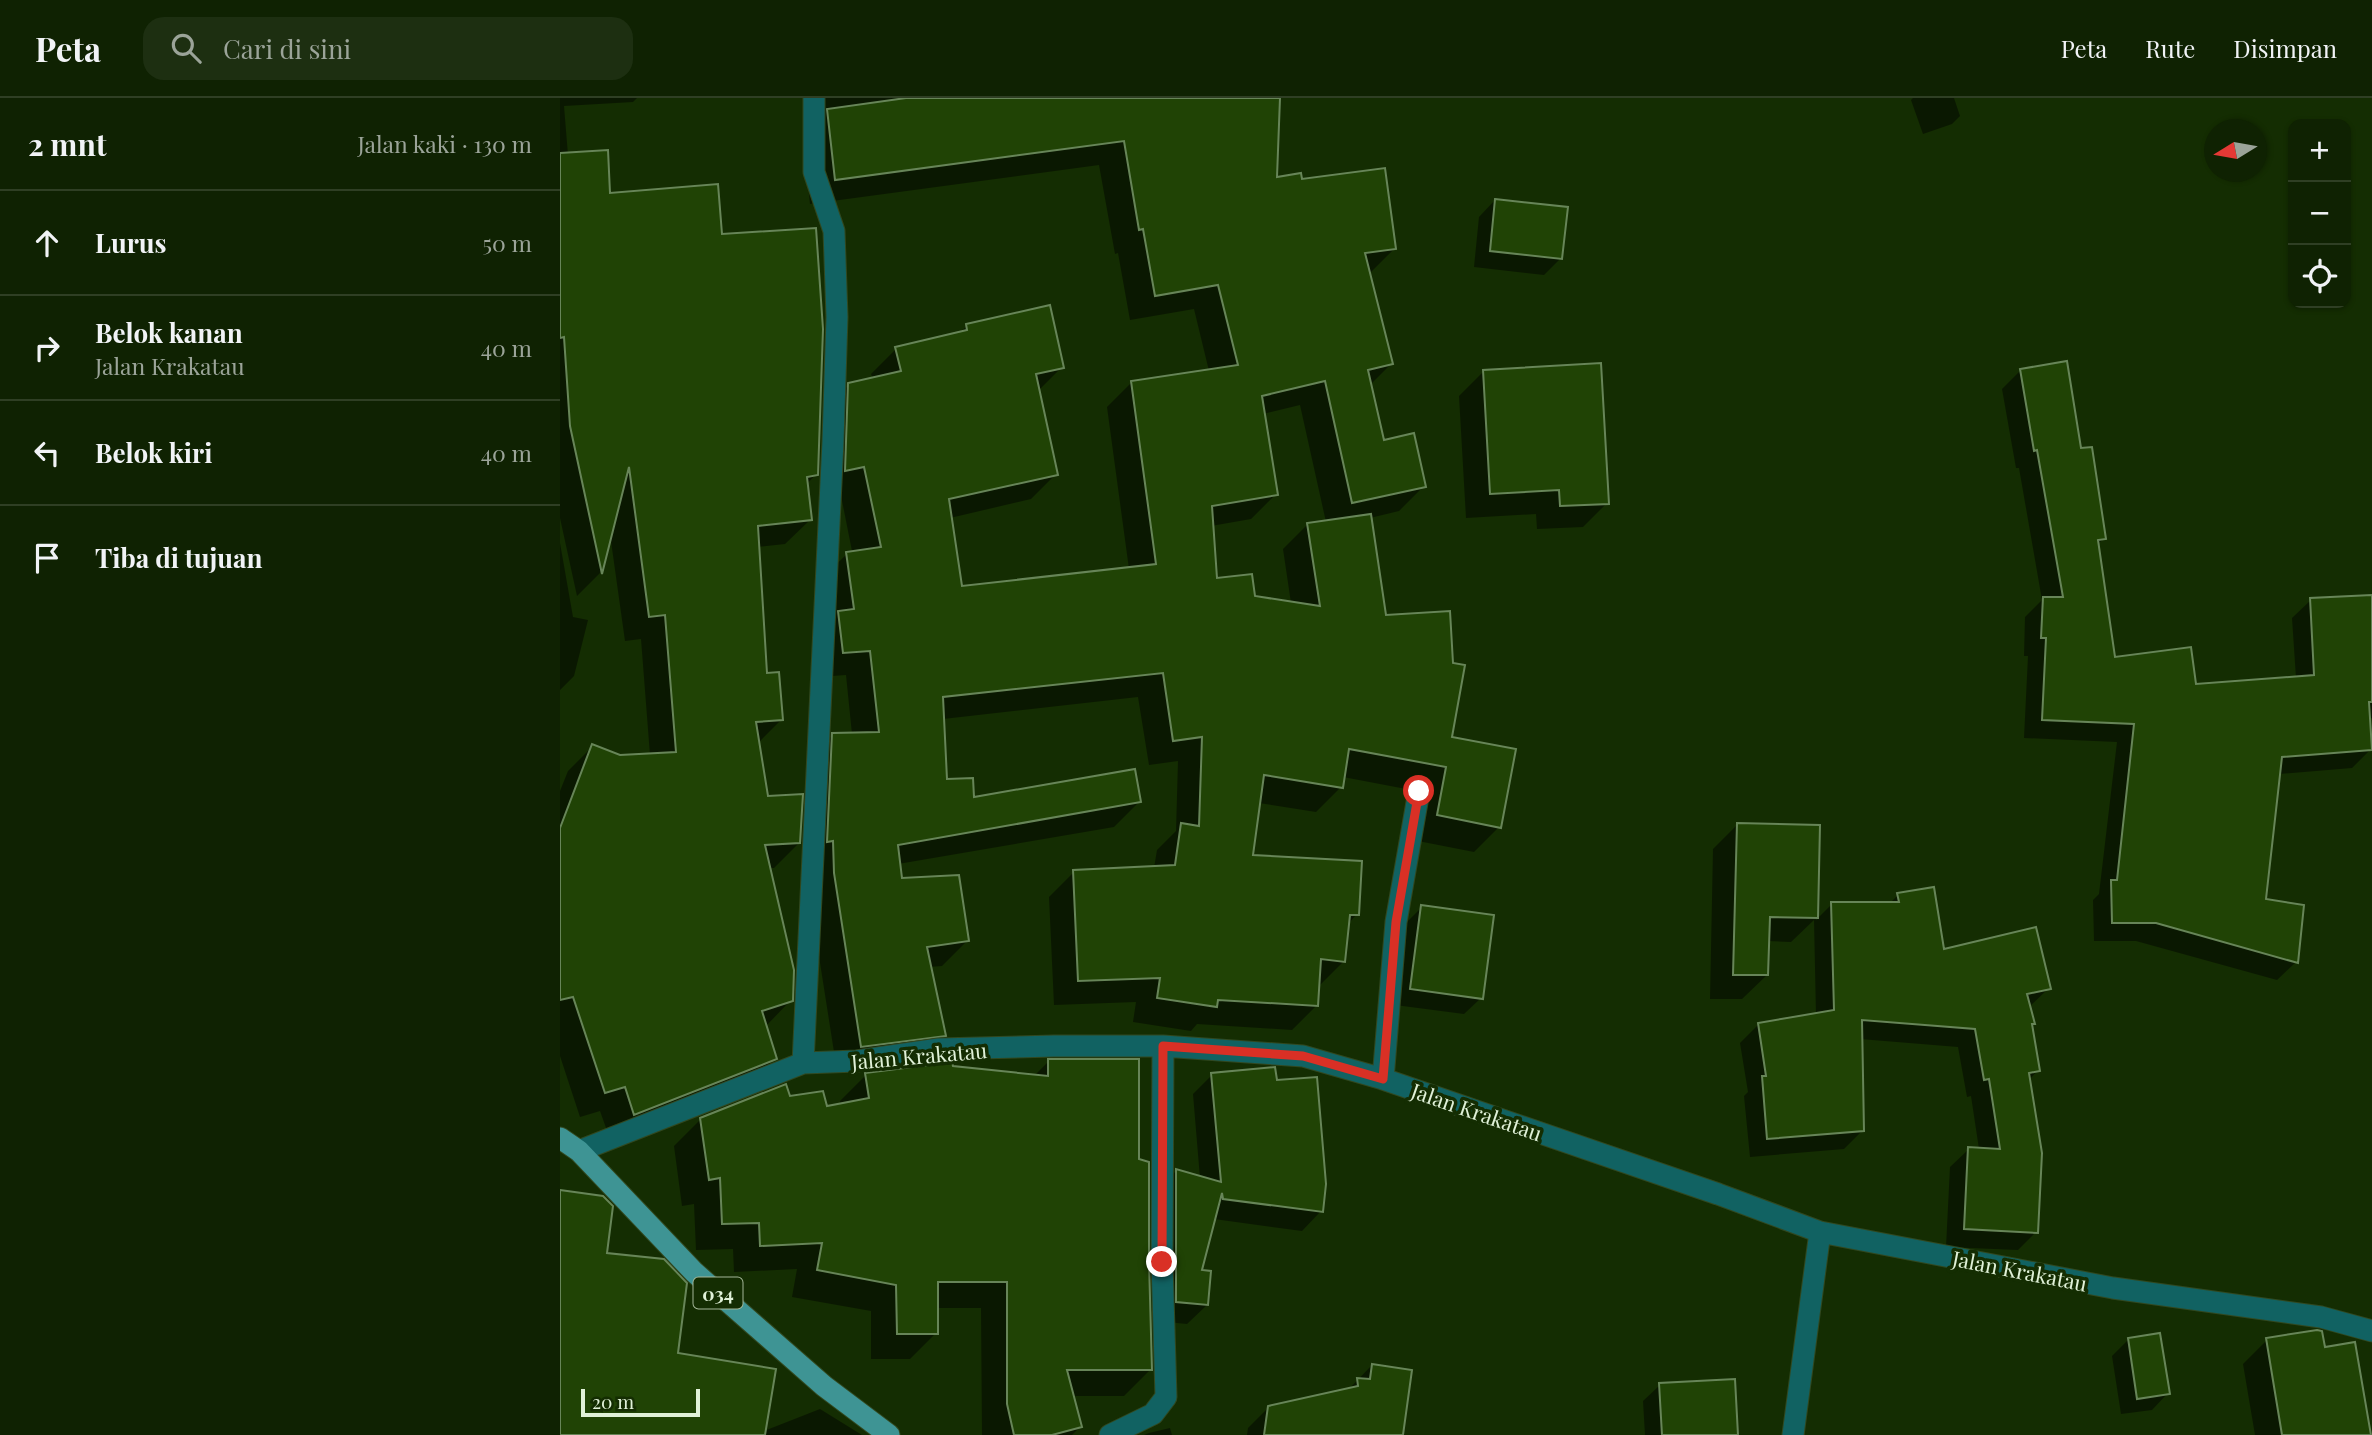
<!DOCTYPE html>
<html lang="id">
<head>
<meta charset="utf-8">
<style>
  :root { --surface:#0f2202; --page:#1d2f11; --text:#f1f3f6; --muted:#9ba499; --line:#2f3f24 }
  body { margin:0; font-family:"Playfair Display",serif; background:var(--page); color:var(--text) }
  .controls { position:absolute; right:21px; top:21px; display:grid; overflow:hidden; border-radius:14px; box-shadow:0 2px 5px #0004 }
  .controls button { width:63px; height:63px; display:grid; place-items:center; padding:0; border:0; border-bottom:2px solid var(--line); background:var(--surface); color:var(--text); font:35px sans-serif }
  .compass { position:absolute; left:1644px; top:21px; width:63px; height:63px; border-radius:50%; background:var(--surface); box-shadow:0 2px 5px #0004; rotate:259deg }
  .scale { position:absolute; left:21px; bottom:18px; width:119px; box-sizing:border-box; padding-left:7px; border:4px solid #e0f1d8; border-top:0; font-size:19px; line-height:24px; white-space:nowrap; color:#e0f1d8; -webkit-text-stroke:5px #142d02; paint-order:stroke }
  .stop { position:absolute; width:21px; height:21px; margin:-16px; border:5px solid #d93025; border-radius:50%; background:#fff }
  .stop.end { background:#d93025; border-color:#fff; box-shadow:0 2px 7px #0008 }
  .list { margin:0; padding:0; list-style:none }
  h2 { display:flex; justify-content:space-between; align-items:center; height:91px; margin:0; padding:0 28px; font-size:30px }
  h2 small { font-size:23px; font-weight:400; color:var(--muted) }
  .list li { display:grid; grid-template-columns:46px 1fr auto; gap:21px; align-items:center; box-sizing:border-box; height:105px; padding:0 28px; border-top:2px solid var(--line) }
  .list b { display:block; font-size:26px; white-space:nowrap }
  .list p { margin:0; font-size:23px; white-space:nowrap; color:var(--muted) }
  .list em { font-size:23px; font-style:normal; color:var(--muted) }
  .icon { flex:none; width:38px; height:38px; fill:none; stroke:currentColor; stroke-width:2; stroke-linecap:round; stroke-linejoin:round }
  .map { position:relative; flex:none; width:1812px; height:1337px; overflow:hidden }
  header { display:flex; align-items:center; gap:42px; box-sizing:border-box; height:98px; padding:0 35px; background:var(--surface); border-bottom:2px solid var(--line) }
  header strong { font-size:33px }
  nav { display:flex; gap:38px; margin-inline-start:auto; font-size:24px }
  .search { width:490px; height:63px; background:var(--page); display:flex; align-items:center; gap:18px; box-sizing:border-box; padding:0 24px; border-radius:21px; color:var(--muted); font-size:26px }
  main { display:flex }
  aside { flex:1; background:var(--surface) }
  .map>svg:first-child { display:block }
  .shadow { fill:#0007; fill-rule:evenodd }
  .building { fill:#204305; stroke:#678558; stroke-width:2 }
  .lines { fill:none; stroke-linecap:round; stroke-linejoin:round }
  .minor-casing { stroke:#314820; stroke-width:23 }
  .primary-casing { stroke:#314820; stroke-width:23 }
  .minor { stroke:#116262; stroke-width:21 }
  .primary { stroke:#3e9494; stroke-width:21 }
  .route { stroke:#d93025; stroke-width:9 }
  .labels { text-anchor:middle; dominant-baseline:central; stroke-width:7; stroke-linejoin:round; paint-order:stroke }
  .shield { fill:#142d02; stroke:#a3b698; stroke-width:2 }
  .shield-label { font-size:19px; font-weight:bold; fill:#e0f1d8 }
  .street-label { font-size:21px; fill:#e0f1d8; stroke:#142d02 }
</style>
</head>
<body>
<header>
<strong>Peta</strong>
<div class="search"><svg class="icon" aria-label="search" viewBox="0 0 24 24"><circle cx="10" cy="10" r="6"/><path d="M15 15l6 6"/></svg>Cari di sini</div>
<nav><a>Peta</a><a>Rute</a><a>Disimpan</a></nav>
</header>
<main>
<aside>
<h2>2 mnt<small>Jalan kaki · 130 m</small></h2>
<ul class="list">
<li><svg class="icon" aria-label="ahead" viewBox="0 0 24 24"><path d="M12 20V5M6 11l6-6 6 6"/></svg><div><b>Lurus</b></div><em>50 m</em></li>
<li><svg class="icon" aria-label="right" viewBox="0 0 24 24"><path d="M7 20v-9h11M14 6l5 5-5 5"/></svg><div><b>Belok kanan</b><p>Jalan Krakatau</p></div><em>40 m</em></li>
<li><svg class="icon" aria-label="left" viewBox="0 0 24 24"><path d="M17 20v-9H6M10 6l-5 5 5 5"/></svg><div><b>Belok kiri</b></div><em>40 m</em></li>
<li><svg class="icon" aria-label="arrive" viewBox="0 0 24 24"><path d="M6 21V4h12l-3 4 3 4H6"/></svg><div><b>Tiba di tujuan</b></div></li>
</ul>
</aside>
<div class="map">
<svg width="1812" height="1337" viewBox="0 0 1812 1337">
  <rect width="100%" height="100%" fill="#142d02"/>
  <path class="shadow" d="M0 0H77L73 4 4 8 8 57 48 97 160 138 256 376 246 387 250 422 225 446 197 449 205 577 222 621 197 646 206 700 239 745 214 770H208L231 902 206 928 215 960 190 985 50 1041 40 1013 20 1019 0 958V693L8 673 33 648 59 659 90 657 81 541 65 543 50 436 40 475 17 498 0 420Z
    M255 0H718L715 81 740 83 834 151 809 176 831 266 810 287 823 344 864 388 839 413 810 420 825 519 939 729 914 754 853 742 862 694 783 679 781 689 756 714 699 705 691 759 797 816 788 826 784 863 759 888 757 907 732 932 637 926 631 933 573 924 576 904 494 907 489 799 514 774 594 770 597 752 616 733 618 663 589 667 578 599 383 621 385 683 412 701 579 704 554 729 338 766 340 782 407 843 382 868 369 869 384 937 359 962 277 973 250 801 248 662 273 637 292 636 286 577 258 579 262 480 287 456 292 453 264 312 289 287 313 281 311 276 336 251 399 235 407 228 502 269 478 293 496 376 471 401 390 420 400 490 569 471 547 309 572 284 649 273 634 211 570 222 558 155 555 156 539 67 250 106 243 37 258 23ZM740 307 766 424 748 426 723 451 731 505 694 500 655 482 651 428 691 421 716 396 703 316Z
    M1353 0H1394L1400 18 1392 26 1363 36 1351 2Z
    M935 102 1000 161 984 177 914 169 919 119Z
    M1461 272 1520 352 1544 440 1537 447 1554 561 1634 588 1736 580 1732 520 1751 502 1812 499V620H1809L1811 651 1792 670 1719 676 1704 803 1736 864 1717 882 1576 843H1534L1533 802 1539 796 1557 644 1464 640 1468 558H1464L1465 519 1482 502 1459 370H1456L1442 291Z
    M924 273 1047 405 1023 429 977 431 976 416 906 420 899 298Z
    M0 445 13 519 28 522 14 578 0 592Z
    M1177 727 1258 729 1256 822 1272 806H1329L1338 797 1383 853 1489 890 1469 909 1478 972 1469 982 1476 1134 1458 1152 1386 1149 1390 1069 1409 1051H1419L1411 998 1407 999 1398 949 1300 941 1303 1032 1284 1051 1190 1059 1184 998 1188 994 1180 945 1198 927 1256 917 1254 822 1231 844 1207 843V877L1182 901H1150L1153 751Z
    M862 809 921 900 904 916 835 907 846 825Z
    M489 963 577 1062 590 1272 564 1298H512L520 1329 512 1337H422L421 1210H376V1235L350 1261H311V1213L232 1199 237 1171 174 1174 173 1151 136 1152 134 1106 122 1108 114 1048 141 1021 228 999 266 1010 280 1007V1003L306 977 391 970 473 979Z
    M652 977 716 984 761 1113 742 1133 654 1121 640 1173 647 1207 627 1226 597 1223V1093L616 1073 640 1080 633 996Z
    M0 1094 116 1257 204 1333 260 1311 302 1337H0Z
    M1569 1241 1608 1295 1592 1312 1561 1316 1552 1258Z
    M1707 1242 1809 1337H1695L1683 1266Z
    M812 1267 841 1337H687L688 1330 709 1309 787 1293Z
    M1100 1287 1176 1337H1085L1083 1303Z
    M610 1330 612 1337H584L589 1335Z"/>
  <path class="building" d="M346 0H720L717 79 741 75 742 81 825 70 836 151 805 155 833 266 808 272 824 342 854 335 866 389 792 405 765 283 702 298 718 397 652 408 657 480 692 476 695 498 760 508 747 425 811 416 826 517 890 513 893 565 905 567 892 639 956 651 941 730 877 717 886 669 789 651 783 690 704 677 693 757 802 763 799 817H790L785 864 761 861 758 908 658 902 657 909 597 900 600 880 518 883 513 772 615 767 621 725 639 728 642 639 613 643 603 575 383 599 387 681 413 680 414 699 575 671 581 704 338 747 342 780 399 777 409 843 367 849 386 938 301 949 274 775 273 743 267 744 272 635 319 634 310 553 283 555 278 513 294 511 286 454 321 449 304 369 285 373 288 285 341 273 335 249 407 232 406 226 490 207 504 270 476 276 498 377 389 401 402 488 596 466 571 283 678 267 658 187 595 198 583 131 579 132 564 43 275 82 267 11Z
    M48 52 50 95 158 86 162 136 256 130 263 231 258 377 247 379 252 422 198 428 207 575 219 574 223 622 196 624 208 698 243 696 240 745 205 747 234 872 233 903 202 913 217 961 74 1017 65 989 45 995 13 899 0 902V730L32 646 60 657 116 654 105 517 89 519 69 369 42 476 10 328 4 239 0 240V55Z
    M935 101 1008 109 1002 161 930 153Z
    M1507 263 1521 350 1532 349 1546 441 1538 442 1555 559 1631 549 1636 586 1754 577 1750 500 1812 497V604H1809L1812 652 1722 659 1706 801 1744 807 1738 865 1596 825H1552L1551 782H1557L1574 626 1482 622 1486 540H1481L1483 499H1503L1477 352 1474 353 1460 271Z
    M1041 265 1049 406 1000 408 999 392 930 396 923 272Z
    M1177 725 1260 727 1258 820 1210 819 1208 877H1173Z
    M1374 789 1384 851 1476 829 1491 891 1467 896 1475 926H1472L1480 973 1469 975 1482 1055 1478 1135 1404 1131 1408 1049 1440 1051 1429 981 1424 982 1415 931 1302 922 1304 1033 1207 1041 1202 978H1206L1198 925 1274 912 1271 804H1339L1337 795Z
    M861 807 934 817 923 901 850 891Z
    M488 961H579V1061L589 1064V1164L592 1272H507L522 1329 492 1337H454L447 1306V1184H378V1236H337L336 1187 257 1172 262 1145 200 1148 199 1125 162 1126 160 1080 149 1082 140 1020 226 986 230 998 263 993 267 1008 309 1000 305 975 392 964 393 968 488 978Z
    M715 969 717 982 757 979 766 1086 763 1114 663 1101 662 1095 642 1172 651 1173 648 1207 616 1204V1071L661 1084 651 975Z
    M0 1092 43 1098 53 1108 47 1155 104 1161 127 1185 118 1255 216 1271 205 1337H0Z
    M1757 1232 1762 1233 1765 1249 1795 1244 1811 1337H1722L1706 1240Z
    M1600 1235 1610 1296 1577 1301 1568 1240Z
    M812 1266 852 1272 843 1337H704L708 1308 798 1288 797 1280 810 1281Z
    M1175 1281 1178 1337H1102L1099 1285Z"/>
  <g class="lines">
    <g class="minor-casing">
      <path id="minor" d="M243 965 273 343 277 219 274 133 254 74V0
        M823 981 836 824 859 693
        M19 1053 243 965 297 963 379 951 494 948H603L743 958 823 981 1158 1096 1260 1134 1553 1190 1761 1219 1812 1233
        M550 1337 593 1316 606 1299 602 1164 603 948
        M1233 1337 1260 1134"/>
    </g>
    <g class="primary-casing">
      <path id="primary" d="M0 1040 19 1053 134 1174 264 1288 329 1337"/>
    </g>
    <use href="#minor" class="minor"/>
    <use href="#primary" class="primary"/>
  </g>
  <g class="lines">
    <path class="route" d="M602 1164 603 948 743 958 823 981 836 824 859 693"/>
  </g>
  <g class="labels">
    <rect class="shield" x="133.5" y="1179.5" width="49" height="31" rx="5"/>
    <g class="shield-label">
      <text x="158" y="1195">034</text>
    </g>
    <g class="street-label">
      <text transform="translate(359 957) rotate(-5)">Jalan Krakatau</text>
      <text transform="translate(917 1013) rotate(19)">Jalan Krakatau</text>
      <text transform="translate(1460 1172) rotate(11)">Jalan Krakatau</text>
    </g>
  </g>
</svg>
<div class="controls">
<button>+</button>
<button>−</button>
<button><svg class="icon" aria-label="locate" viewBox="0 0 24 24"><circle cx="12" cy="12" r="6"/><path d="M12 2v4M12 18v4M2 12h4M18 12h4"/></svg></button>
</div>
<svg class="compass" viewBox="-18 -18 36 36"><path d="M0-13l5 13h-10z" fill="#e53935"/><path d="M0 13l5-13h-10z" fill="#9ba499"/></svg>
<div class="scale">20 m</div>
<div class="stop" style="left:859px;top:693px"></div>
<div class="stop end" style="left:602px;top:1164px"></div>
</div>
</main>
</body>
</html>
